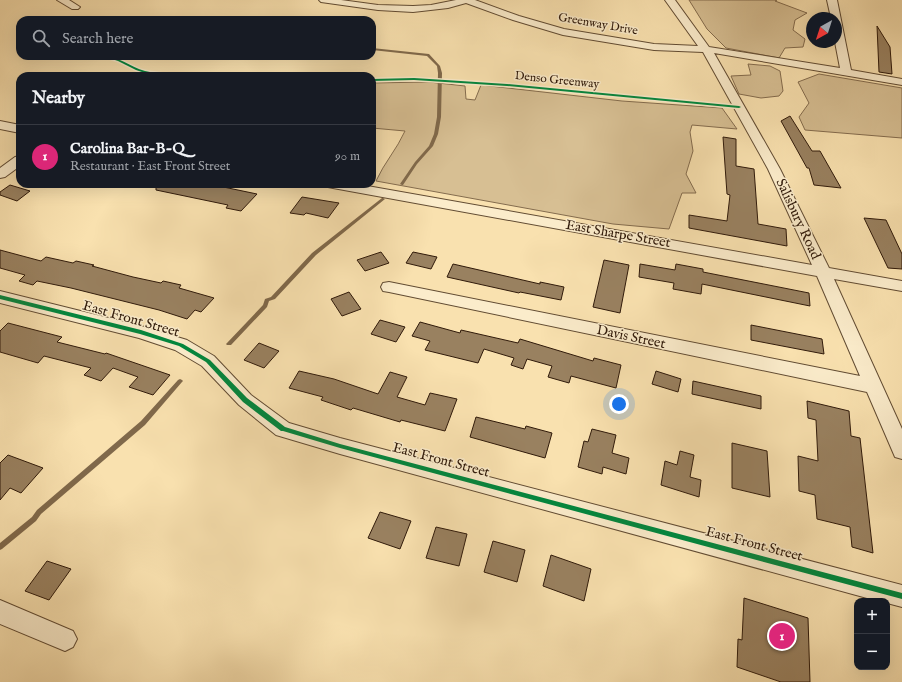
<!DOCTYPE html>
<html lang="en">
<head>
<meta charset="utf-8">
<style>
  :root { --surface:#171b24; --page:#20242c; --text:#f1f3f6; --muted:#9ea1a6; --line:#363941; --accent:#db2777 }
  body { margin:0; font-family:"IM FELL English",serif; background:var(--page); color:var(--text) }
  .controls { position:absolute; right:12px; bottom:12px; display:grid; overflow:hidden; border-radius:8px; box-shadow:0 4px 16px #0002 }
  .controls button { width:36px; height:36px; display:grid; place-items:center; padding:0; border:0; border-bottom:1px solid var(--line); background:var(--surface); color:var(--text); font:20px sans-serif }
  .compass { position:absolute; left:806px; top:12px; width:36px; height:36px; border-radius:50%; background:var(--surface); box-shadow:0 4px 16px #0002; rotate:219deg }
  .you { position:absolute; left:619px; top:404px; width:14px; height:14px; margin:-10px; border:3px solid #fff; border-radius:50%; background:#1a73e8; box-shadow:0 0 0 6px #1a73e833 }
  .badge { display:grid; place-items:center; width:26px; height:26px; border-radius:50%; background:var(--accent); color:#fff; font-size:13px; font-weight:700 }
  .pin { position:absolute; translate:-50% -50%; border:2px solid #fff; box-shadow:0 1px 4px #0006 }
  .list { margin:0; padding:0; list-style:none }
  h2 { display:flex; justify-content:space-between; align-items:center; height:52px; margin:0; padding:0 16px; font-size:17px }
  h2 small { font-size:13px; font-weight:400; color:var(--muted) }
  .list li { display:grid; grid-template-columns:26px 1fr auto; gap:12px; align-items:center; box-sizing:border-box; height:64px; padding:0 16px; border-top:1px solid var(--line) }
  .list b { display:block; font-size:15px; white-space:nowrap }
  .list p { margin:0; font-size:13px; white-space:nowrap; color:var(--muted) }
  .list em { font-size:13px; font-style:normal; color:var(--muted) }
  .icon { flex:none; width:22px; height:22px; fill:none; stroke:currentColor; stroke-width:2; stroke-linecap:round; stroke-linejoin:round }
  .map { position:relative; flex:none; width:902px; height:682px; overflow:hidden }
  .search { position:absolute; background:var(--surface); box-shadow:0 4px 16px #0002; left:16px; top:16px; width:360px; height:44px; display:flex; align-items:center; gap:10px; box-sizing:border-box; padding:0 14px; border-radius:12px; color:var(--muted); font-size:15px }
  .panel { position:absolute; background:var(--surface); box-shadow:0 4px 16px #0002; left:16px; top:72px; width:360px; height:116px; border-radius:12px }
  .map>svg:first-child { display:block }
  .green { fill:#d7bf93; stroke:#846c4e }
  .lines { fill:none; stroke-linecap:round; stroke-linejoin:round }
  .stream { fill:#80694b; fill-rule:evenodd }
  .building { fill:#998160; stroke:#301a0a }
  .minor-casing { stroke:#624c33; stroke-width:2 }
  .minor { fill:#fbeccb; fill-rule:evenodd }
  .cycleway-casing { stroke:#fbeccb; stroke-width:3 }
  .cycleway { fill:#00873e; fill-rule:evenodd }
  .labels { text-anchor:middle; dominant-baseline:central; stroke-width:3; stroke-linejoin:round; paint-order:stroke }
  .far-street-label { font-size:12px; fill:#301a0a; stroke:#fbeccb }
  .street-label { font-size:14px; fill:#301a0a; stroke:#fbeccb }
</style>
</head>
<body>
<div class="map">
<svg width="902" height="682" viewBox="0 0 902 682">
  <rect width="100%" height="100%" fill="#f9e1af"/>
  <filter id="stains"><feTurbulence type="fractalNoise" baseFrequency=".005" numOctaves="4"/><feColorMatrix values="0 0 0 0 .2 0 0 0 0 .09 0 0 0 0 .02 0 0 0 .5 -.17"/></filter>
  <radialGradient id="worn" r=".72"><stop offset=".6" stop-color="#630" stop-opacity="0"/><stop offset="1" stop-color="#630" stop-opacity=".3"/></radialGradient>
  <path class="green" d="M689 0H777L775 1 807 13 795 20 793 30 805 39 803 47 785 48 779 58 726 48 707 29Z
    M748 64 770 66 780 71 783 91 779 96 761 98 739 94 731 76 751 75Z
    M819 74 902 88V138L805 130 799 117 809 103 798 82Z
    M429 82 465 86 466 99 475 100 481 85 622 101 722 108 737 129 692 125 690 132 693 151 686 174 696 193H682L669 229 613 224 376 181C384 163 397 149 405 131L372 128V83Z"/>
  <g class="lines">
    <path class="stream" d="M372 48 429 54 440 66 442 73 441 117 438 134 433 146 417 164 403 185H402L400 184 415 162 429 146 434 134 437 117 438 73 437 66 427 56 372 50Z
      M382 198H383L385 199 316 255 275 299 269 301 267 307 231 345H227L226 344 227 343 263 305 265 299 271 297 312 253Z
      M180 379 182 380 183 381 182 382 145 425 41 514 36 521 2 549 0 550V543L32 517 37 510 141 421 178 380Z"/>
  </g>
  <path class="building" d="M877 26 890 47 892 74 879 72Z
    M790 116 812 151H820L841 188 814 185 809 168H807L781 121Z
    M723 137 736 139V166L754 169 758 224 786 229 787 246 689 228V215L727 221 730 195 727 194Z
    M156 184H209L257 194 241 211 226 208 228 205 156 190Z
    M10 185 30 191 17 201 0 195V192Z
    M302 197 339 203 328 218 306 213 304 215 290 213Z
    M864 218 886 220 902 254V269L888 268Z
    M0 250 41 261 46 257 73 263 76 261 94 265 92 266 133 277 161 283 163 281 181 285 179 288 214 298 201 312 195 310 187 319 159 310 71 288 37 281 33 285 19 281 25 275 0 268Z
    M381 252 389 263 365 271 357 260Z
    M413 252 437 257 431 269 406 263Z
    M604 260 629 265 620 313 593 307Z
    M453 264 540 284V282L564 287 561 300 520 292 519 293 447 277Z
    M640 264 675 270 676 264 703 269V272L809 293 810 306 702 284 701 294 673 289 674 283 639 277Z
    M349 292 361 309 342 316 331 299Z
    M380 320 405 327 396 342 371 334Z
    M420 322 460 333 461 330 518 343 520 339 593 361 594 358 621 365 616 388 571 376 569 383 548 377 552 366 527 359 523 369 511 365 514 358 484 349 478 363 425 350 430 341 412 336Z
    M8 323 62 337 57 342 105 354 106 353 170 375 153 395 129 387 138 377 113 368 101 381 84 375 91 368 44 356 38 363 0 352V331Z
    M751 325 822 339 824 354 751 340Z
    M259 343 279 351 264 368 244 360Z
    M299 371 334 379 378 394 390 372 407 377 397 397 425 405 430 393 457 399 445 431 401 420 400 422 353 408 351 410 321 400 323 397 289 388Z
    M656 371 681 379 678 392 652 384Z
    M693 381 761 396V409L692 394Z
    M807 401 849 411 851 436 860 438 873 553 852 547 850 527 817 519 815 495 799 491 798 456 818 461 816 420 808 418Z
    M476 417 525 429 526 426 552 433 545 458 470 437Z
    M592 429 616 435 612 453 629 458 626 474 603 467 602 474 578 467 584 441 588 442Z
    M732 443 767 451 770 497 732 488Z
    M680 451 694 455 690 477 701 480 699 497 661 485 665 461 677 465Z
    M8 455 43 468 21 493 10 488 0 500V463Z
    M380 512 411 521 400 549 368 538Z
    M436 527 467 534 459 566 426 558Z
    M493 541 525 550 517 582 484 572Z
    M551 555 591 569 584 601 543 586Z
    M47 561 71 569 49 600 25 591Z
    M744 598 808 618 810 682H781L737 667 738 639 742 640Z"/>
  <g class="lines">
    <g class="minor-casing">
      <path id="minor" d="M57 0H69L80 7 78 9H72Z
        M319 0H341L378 5 413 6 431 5 456 0H475L519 16 564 29 654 44 698 46 665 0H675L709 47 840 68 835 42 836 18H831L827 0H837L851 70 902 79V85L714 53 780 169 829 268 902 281V291L834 279 902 429V459L895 457 867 392 389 292 383 291 381 287 383 283 389 282 860 376 817 276 333 188 328 187 326 184H356L812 265 768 169 703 52 654 50 563 35 513 20 466 3 448 8 413 12 378 10 321 2Z
        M0 121 20 125V133L0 129Z
        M20 156V166L5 177 0 178V168L15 157Z
        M0 291 141 326 187 340 214 356 251 395 289 423 340 438 902 585V607L887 603V601H878L340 454 276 435 239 405 202 366 175 350 139 338 0 303Z
        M0 600 73 631 77 639 73 647 65 651 0 624Z"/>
    </g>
    <use href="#minor" class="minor"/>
    <g class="cycleway-casing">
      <path id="cycleway" d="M103 56C119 56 130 67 145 71 161 75 178 74 195 75L197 76H168L148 74 136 70 118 61Z
        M414 78 507 84 739 106 741 107 739 108 507 86 414 80 372 81V79Z
        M0 295 141 330 183 344 210 360 247 398 285 427 340 444 902 593V599L340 448 283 431H281L243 402 206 362 179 346 140 334 0 299Z"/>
    </g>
    <use href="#cycleway" class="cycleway"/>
  </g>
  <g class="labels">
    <g class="far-street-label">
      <text transform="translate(598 24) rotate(10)">Greenway Drive</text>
      <text transform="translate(557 80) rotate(6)">Denso Greenway</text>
    </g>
    <g class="street-label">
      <text transform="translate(798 219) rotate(65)">Salisbury Road</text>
      <text transform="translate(618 234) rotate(10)">East Sharpe Street</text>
      <text transform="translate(131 319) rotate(16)">East Front Street</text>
      <text transform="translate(631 337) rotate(12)">Davis Street</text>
      <text transform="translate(441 460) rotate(15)">East Front Street</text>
      <text transform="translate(754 544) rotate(15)">East Front Street</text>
    </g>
  </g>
  <rect width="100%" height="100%" filter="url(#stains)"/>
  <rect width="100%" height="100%" fill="url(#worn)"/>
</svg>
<div class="controls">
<button>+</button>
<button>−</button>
</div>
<svg class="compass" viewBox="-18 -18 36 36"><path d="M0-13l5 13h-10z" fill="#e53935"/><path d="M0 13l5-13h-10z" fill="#9ea1a6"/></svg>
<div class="you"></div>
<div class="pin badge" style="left:782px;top:636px">1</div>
<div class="search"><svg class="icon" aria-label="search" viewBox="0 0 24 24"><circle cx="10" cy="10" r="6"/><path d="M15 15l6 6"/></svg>Search here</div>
<section class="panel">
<h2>Nearby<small></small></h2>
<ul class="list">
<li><span class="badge">1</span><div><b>Carolina Bar-B-Q</b><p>Restaurant · East Front Street</p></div><em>90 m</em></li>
</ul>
</section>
</div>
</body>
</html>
